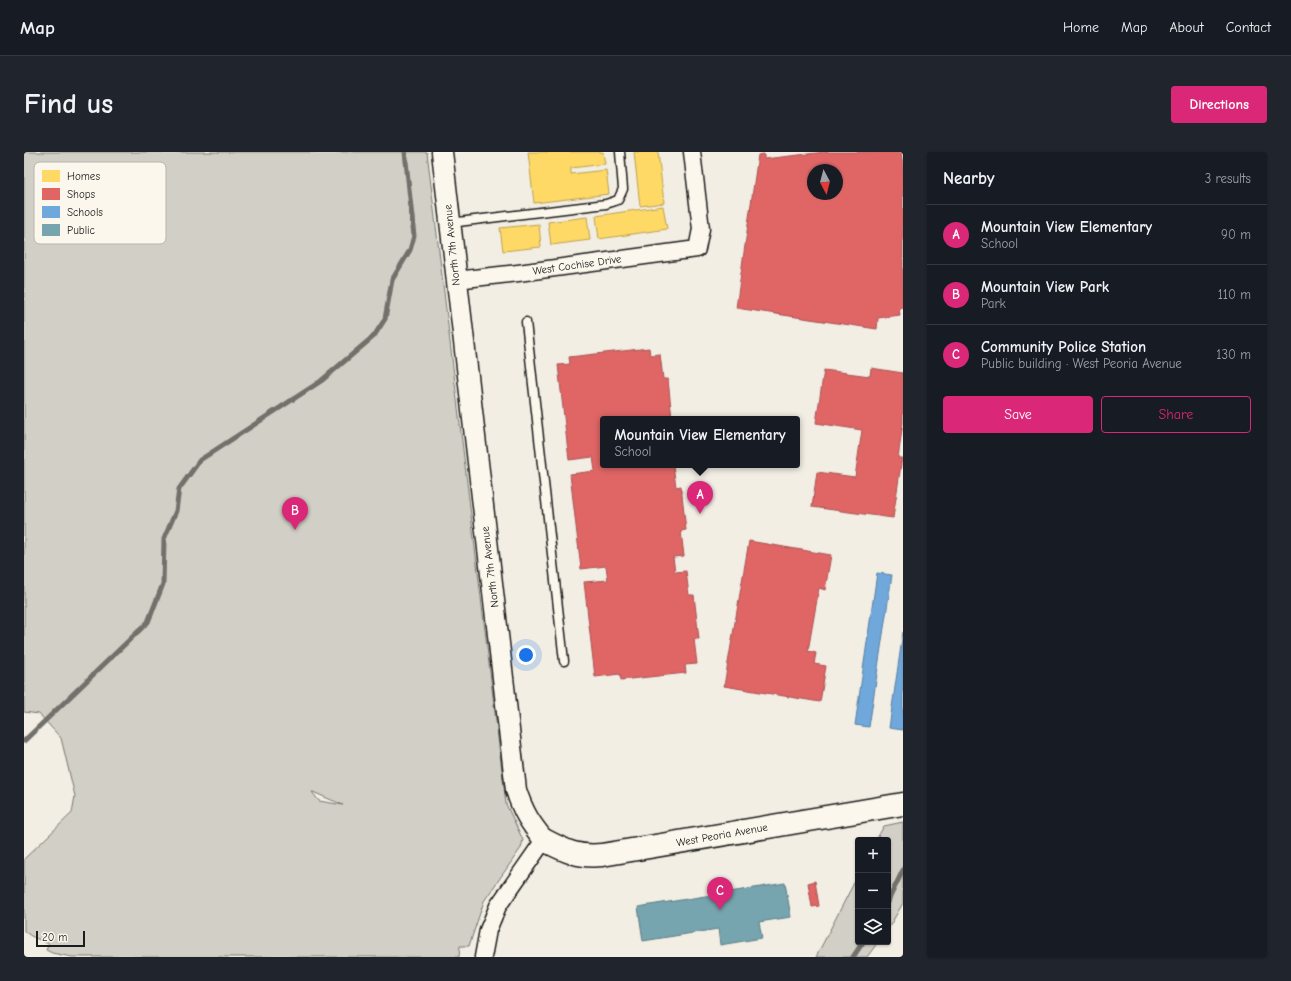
<!DOCTYPE html>
<html lang="en">
<head>
<meta charset="utf-8">
<style>
  :root { --surface:#171b24; --page:#20242c; --text:#f1f3f6; --muted:#9ea1a6; --line:#363941; --accent:#db2777 }
  body { margin:0; font-family:"Comic Neue",sans-serif; background:var(--page); color:var(--text) }
  .controls { position:absolute; right:12px; bottom:12px; display:grid; overflow:hidden; border-radius:4px; box-shadow:0 1px 3px #0004 }
  .controls button { width:36px; height:36px; display:grid; place-items:center; padding:0; border:0; border-bottom:1px solid var(--line); background:var(--surface); color:var(--text); font:20px sans-serif }
  .compass { position:absolute; left:783px; top:12px; width:36px; height:36px; border-radius:50%; background:var(--surface); box-shadow:0 1px 3px #0004; rotate:173deg }
  .scale { position:absolute; left:12px; bottom:10px; width:49px; box-sizing:border-box; padding-left:4px; border:2px solid #1c1c1c; border-top:0; font-size:11px; line-height:14px; white-space:nowrap; color:#1c1c1c; -webkit-text-stroke:3px #fbf7ec; paint-order:stroke }
  .you { position:absolute; left:502px; top:503px; width:14px; height:14px; margin:-10px; border:3px solid #fff; border-radius:50%; background:#1a73e8; box-shadow:0 0 0 6px #1a73e833 }
  .badge { display:grid; place-items:center; width:26px; height:26px; border-radius:50%; background:var(--accent); color:#fff; font-size:13px; font-weight:700 }
  .pin { position:absolute; translate:-50% -33px; filter:drop-shadow(0 1px 2px #0008) }
  .pin::after { content:''; position:absolute; top:21px; width:14px; height:12px; background:inherit; clip-path:polygon(0 0,100% 0,50% 100%) }
  .popup { position:absolute; left:576px; top:264px; width:200px; height:52px; box-sizing:border-box; display:grid; place-content:center; border-radius:4px; background:var(--surface); filter:drop-shadow(0 1px 3px #0005); font-size:13px; white-space:nowrap; color:var(--muted) }
  .popup b { font-size:15px; color:var(--text) }
  .popup::after { content:''; position:absolute; left:50%; top:100%; margin-left:-8px; border:8px solid transparent; border-top-color:var(--surface) }
  .list { margin:0; padding:0; list-style:none }
  h2 { display:flex; justify-content:space-between; align-items:center; height:52px; margin:0; padding:0 16px; font-size:17px }
  h2 small { font-size:13px; font-weight:400; color:var(--muted) }
  .list li { display:grid; grid-template-columns:26px 1fr auto; gap:12px; align-items:center; box-sizing:border-box; height:60px; padding:0 16px; border-top:1px solid var(--line) }
  .list b { display:block; font-size:15px; white-space:nowrap }
  .list p { margin:0; font-size:13px; white-space:nowrap; color:var(--muted) }
  .list em { font-size:13px; font-style:normal; color:var(--muted) }
  .actions { display:flex; gap:8px; padding:12px 16px }
  .actions a { flex:1; padding:9px 0; border:1px solid var(--accent); border-radius:4px; text-align:center; font-size:14px; color:var(--accent) }
  .actions .main { background:var(--accent); color:#fff }
  .icon { flex:none; width:22px; height:22px; fill:none; stroke:currentColor; stroke-width:2; stroke-linecap:round; stroke-linejoin:round }
  .map { position:relative; flex:none; width:879px; height:805px; overflow:hidden; border-radius:4px }
  header { display:flex; align-items:center; gap:24px; box-sizing:border-box; height:56px; padding:0 20px; background:var(--surface); border-bottom:1px solid var(--line) }
  header strong { font-size:19px }
  nav { display:flex; gap:22px; margin-inline-start:auto; font-size:14px }
  .intro { display:flex; align-items:center; justify-content:space-between; box-sizing:border-box; height:96px; padding:0 24px }
  h1 { margin:0; font-size:28px }
  .button { padding:10px 18px; border-radius:4px; background:var(--accent); color:#fff; font-size:14px; font-weight:700 }
  main { display:flex; gap:24px; padding:0 24px }
  aside { flex:1; background:var(--surface); border-radius:4px; box-shadow:0 1px 3px #0004 }
  .map>svg:first-child { display:block }
  .green { fill:#d2cfc6; stroke:#777671; fill-rule:evenodd }
  .homes { fill:#ffd966; stroke:#bba050 }
  .shops { fill:#e06666; stroke:#a55050; fill-rule:evenodd }
  .schools { fill:#6fa8dc; stroke:#567ea2 }
  .public { fill:#76a5af; stroke:#5b7c83 }
  .lines { fill:none; stroke-linecap:round; stroke-linejoin:round }
  .stream { stroke:#716f6b; stroke-width:5 }
  .service-casing { stroke:#1c1c1c; stroke-width:11 }
  .minor-casing { stroke:#1c1c1c; stroke-width:19 }
  .tertiary-casing { stroke:#1c1c1c; stroke-width:23 }
  .secondary-casing { stroke:#1c1c1c; stroke-width:25 }
  .service { stroke:#fbf7ec; stroke-width:8 }
  .minor { stroke:#fbf7ec; stroke-width:16 }
  .tertiary { stroke:#fbf7ec; stroke-width:20 }
  .secondary { stroke:#fbf7ec; stroke-width:22 }
  .labels { text-anchor:middle; dominant-baseline:central; stroke-width:4; stroke-linejoin:round; paint-order:stroke }
  .street-label { font-size:11px; fill:#1c1c1c; stroke:#fbf7ec }
  .key { fill:#fbf7ec; stroke:#b8b5ae; stroke-width:1 }
  .key-label { font-size:11px; fill:#1c1c1c }
</style>
</head>
<body>
<header>
<strong>Map</strong>
<nav><a>Home</a><a>Map</a><a>About</a><a>Contact</a></nav>
</header>
<div class="intro"><h1>Find us</h1><a class="button">Directions</a></div>
<main>
<div class="map">
<svg width="879" height="805" viewBox="0 0 879 805">
  <rect width="100%" height="100%" fill="#f2eee4"/>
  <filter id="ink" filterUnits="userSpaceOnUse"><feTurbulence type="fractalNoise" baseFrequency=".025" numOctaves="2"/><feDisplacementMap in="SourceGraphic" scale="8" xChannelSelector="R" yChannelSelector="G"/><feConvolveMatrix kernelMatrix="1 2 1 2 8 2 1 2 1" color-interpolation-filters="sRGB"/></filter>
  <g filter="url(#ink)">
    <path class="green" d="M0 0H403L482 652 499 688 497 696 460 749 445 794H436L435 805H48L28 801 22 798 25 792 7 784 0 779V707L48 661 51 644 37 586 15 562 0 560ZM288 640H289L319 653 295 649Z
      M879 670V751L864 777V688H852L860 674Z
      M834 723V790H854L843 805H792Z"/>
    <path class="homes" d="M504 0H579L581 12 547 16V22L582 18 585 42 510 51Z
      M610 0H634L640 51 616 54Z
      M639 54 643 77 575 87 572 64Z
      M563 65 566 88 527 93 524 70Z
      M515 72 517 95 479 99 476 76Z"/>
    <path class="shops" d="M801 0H877L879 15V156L875 157 876 163 854 166 853 177 712 156 734 3 740 2V7ZM789 18H813V42H789Z
      M625 196 626 203 636 202 639 227H644L648 267H579V313H649L652 335 657 334 662 378 657 379 660 404 649 405 651 420 662 419 665 443H670L675 487H670L673 512 661 513 662 521 597 528 596 522 571 525 560 430 584 428 582 414 557 417 546 322 571 319 569 305 545 308 534 213 546 212 545 205Z
      M847 216 879 221V271L874 306H878L869 366 788 355 793 320 831 325 838 278 792 271 800 218 846 224Z
      M725 389 807 403 801 438 795 436 784 499 792 501 790 512 802 514 796 550 700 534Z
      M791 729 795 754 788 755 784 731Z"/>
    <path class="schools" d="M853 421 868 423 845 575 831 573Z
      M879 480V578L865 576Z"/>
    <path class="public" d="M761 731 767 765 735 770 738 786 696 793 694 777 619 789 614 755Z"/>
    <g class="lines">
      <path class="stream" d="M0 589 124 470 139 432 140 387 152 359 155 337 176 308 297 229 350 184 361 167 368 128 386 98 390 84 381 0
        M864 749 879 718
        M829 805 839 790"/>
      <g class="service-casing">
        <path id="service" d="M426 71 582 52 594 48 599 37 596 0
          M502 170 540 509"/>
      </g>
      <g class="minor-casing">
        <path id="minor" d="M432 128 494 121 673 97 677 77 668 0
          M459 805 464 778 474 754 520 688"/>
      </g>
      <g class="tertiary-casing">
        <path id="tertiary" d="M418 0 492 638C499 660 506 671 520 688"/>
      </g>
      <g class="secondary-casing">
        <path id="secondary" d="M520 688C543 700 553 705 578 703L879 652"/>
      </g>
      <use href="#service" class="service"/>
      <use href="#minor" class="minor"/>
      <use href="#tertiary" class="tertiary"/>
      <use href="#secondary" class="secondary"/>
    </g>
  </g>
  <g class="labels">
    <g class="street-label">
      <text transform="translate(428 93) rotate(-96)">North 7th Avenue</text>
      <text transform="translate(553 113) rotate(-8)">West Cochise Drive</text>
      <text transform="translate(466 415) rotate(-97)">North 7th Avenue</text>
      <text transform="translate(698 683) rotate(-10)">West Peoria Avenue</text>
    </g>
  </g>
  <rect x="10" y="10" width="132" height="82" rx="6" class="key"/>
  <rect x="18" y="18" width="18" height="12" fill="#ffd966"/>
  <rect x="18" y="36" width="18" height="12" fill="#e06666"/>
  <rect x="18" y="54" width="18" height="12" fill="#6fa8dc"/>
  <rect x="18" y="72" width="18" height="12" fill="#76a5af"/>
  <g class="key-label">
    <text x="43" y="28">Homes</text>
    <text x="43" y="46">Shops</text>
    <text x="43" y="64">Schools</text>
    <text x="43" y="82">Public</text>
  </g>
</svg>
<div class="controls">
<button>+</button>
<button>−</button>
<button><svg class="icon" aria-label="layers" viewBox="0 0 24 24"><path d="M12 4l9 5-9 5-9-5zM3 14l9 5 9-5"/></svg></button>
</div>
<svg class="compass" viewBox="-18 -18 36 36"><path d="M0-13l5 13h-10z" fill="#e53935"/><path d="M0 13l5-13h-10z" fill="#9ea1a6"/></svg>
<div class="scale">20 m</div>
<div class="you"></div>
<div class="pin badge" style="left:676px;top:362px">A</div>
<div class="popup"><b>Mountain View Elementary</b>School</div>
<div class="pin badge" style="left:271px;top:378px">B</div>
<div class="pin badge" style="left:696px;top:758px">C</div>
</div>
<aside>
<h2>Nearby<small>3 results</small></h2>
<ul class="list">
<li><span class="badge">A</span><div><b>Mountain View Elementary</b><p>School</p></div><em>90 m</em></li>
<li><span class="badge">B</span><div><b>Mountain View Park</b><p>Park</p></div><em>110 m</em></li>
<li><span class="badge">C</span><div><b>Community Police Station</b><p>Public building · West Peoria Avenue</p></div><em>130 m</em></li>
</ul>
<div class="actions"><a class="main">Save</a><a>Share</a></div>
</aside>
</main>
</body>
</html>
